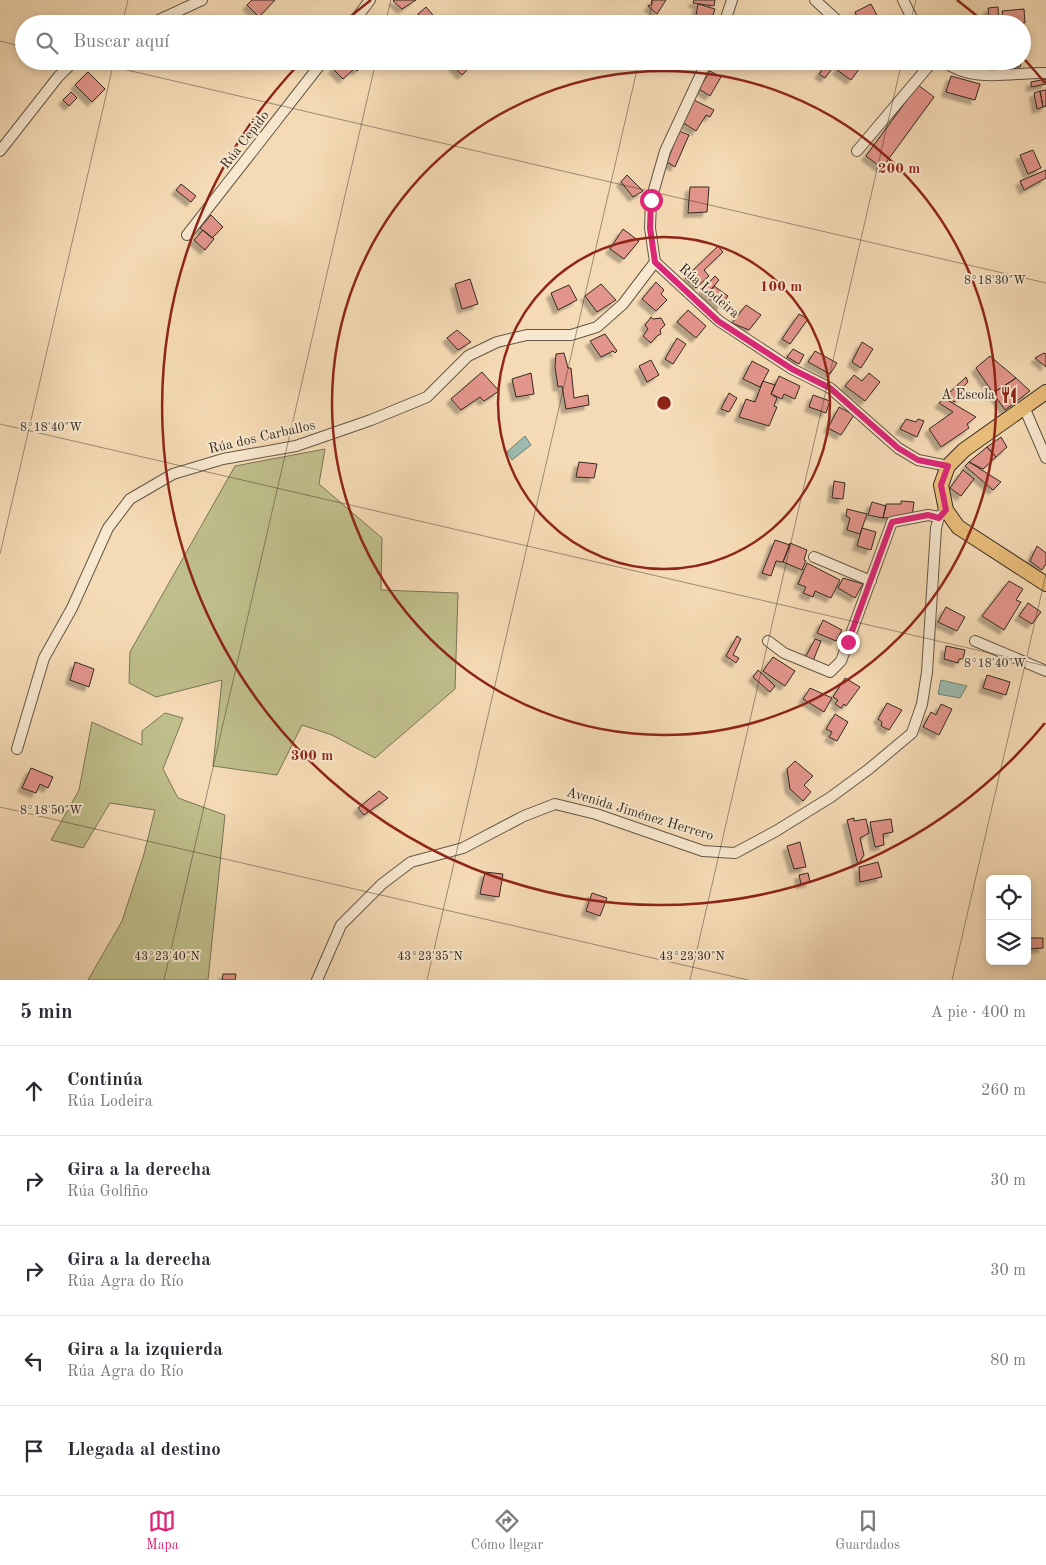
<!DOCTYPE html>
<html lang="es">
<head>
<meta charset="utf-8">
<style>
  :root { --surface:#fff; --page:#f2f2f3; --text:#2b2b33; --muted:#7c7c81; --line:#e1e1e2; --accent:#db2777 }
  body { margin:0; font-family:"Old Standard TT",serif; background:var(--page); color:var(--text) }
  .controls { position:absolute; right:15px; bottom:15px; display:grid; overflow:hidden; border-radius:8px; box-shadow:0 2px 8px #0003 }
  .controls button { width:45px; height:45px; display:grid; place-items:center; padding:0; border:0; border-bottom:1px solid var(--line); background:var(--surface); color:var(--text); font:25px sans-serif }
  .stop { position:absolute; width:15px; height:15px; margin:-11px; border:4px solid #db2777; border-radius:50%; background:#fff }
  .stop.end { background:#db2777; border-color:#fff; box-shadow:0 1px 5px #0008 }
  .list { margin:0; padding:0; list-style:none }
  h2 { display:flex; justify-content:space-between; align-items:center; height:65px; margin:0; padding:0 20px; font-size:21px }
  h2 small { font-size:16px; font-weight:400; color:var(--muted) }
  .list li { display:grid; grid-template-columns:32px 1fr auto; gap:15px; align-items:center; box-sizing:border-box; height:90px; padding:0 20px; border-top:1px solid var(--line) }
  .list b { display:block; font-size:19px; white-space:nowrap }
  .list p { margin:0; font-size:16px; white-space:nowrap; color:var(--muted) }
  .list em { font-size:16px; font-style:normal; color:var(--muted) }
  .icon { flex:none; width:28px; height:28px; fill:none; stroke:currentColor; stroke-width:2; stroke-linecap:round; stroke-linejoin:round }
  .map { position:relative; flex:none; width:1046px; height:980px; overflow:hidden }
  .search { position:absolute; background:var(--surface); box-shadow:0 2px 8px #0003; left:15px; right:15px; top:15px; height:55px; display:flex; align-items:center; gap:12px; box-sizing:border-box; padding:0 18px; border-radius:28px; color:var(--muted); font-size:19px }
  .sheet { height:515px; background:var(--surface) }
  nav { display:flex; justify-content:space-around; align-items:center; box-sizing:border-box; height:70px; border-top:1px solid var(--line); background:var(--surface); font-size:14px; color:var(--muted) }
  nav a { display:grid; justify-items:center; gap:2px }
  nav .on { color:var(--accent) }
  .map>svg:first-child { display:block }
  .green { fill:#bfbf8b; stroke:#7a7456 }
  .water { fill:#9cbbb0; stroke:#728177 }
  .building { fill:#e2958a; stroke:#342921; filter:url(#shadow) }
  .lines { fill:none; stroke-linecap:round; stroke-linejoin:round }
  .minor-casing { stroke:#645646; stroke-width:12 }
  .major-casing { stroke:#342921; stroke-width:16 }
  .minor { stroke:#f8e8cf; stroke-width:10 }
  .major { stroke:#eabe7a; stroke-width:14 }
  .route { stroke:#db2777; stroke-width:6 }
  .ticks { fill:none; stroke:#342921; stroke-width:1; stroke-opacity:0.45 }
  .ring { fill:none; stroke:#8f2418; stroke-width:2.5 }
  .labels { text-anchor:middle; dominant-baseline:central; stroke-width:4; stroke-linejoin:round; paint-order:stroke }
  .street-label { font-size:14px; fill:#342921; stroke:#f8e8cf }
  .poi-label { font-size:14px; fill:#342921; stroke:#f8e8cf; text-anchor:end }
  .ticks-label { font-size:12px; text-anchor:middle; fill:#342921; stroke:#f8e8cf; stroke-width:4; stroke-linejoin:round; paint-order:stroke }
  .centre { fill:#8f2418; stroke:#f8e8cf; stroke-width:2.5 }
  .ring-label { font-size:15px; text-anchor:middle; font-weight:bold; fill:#8f2418; stroke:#f8e8cf; stroke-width:4; stroke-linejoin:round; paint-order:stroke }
</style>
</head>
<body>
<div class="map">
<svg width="1046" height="980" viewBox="0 0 1046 980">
  <defs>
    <filter id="shadow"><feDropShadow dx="-4.5" dy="4.5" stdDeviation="1" flood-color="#0004"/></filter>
  </defs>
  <rect width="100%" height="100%" fill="#f5dbb5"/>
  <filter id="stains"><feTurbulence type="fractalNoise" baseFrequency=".004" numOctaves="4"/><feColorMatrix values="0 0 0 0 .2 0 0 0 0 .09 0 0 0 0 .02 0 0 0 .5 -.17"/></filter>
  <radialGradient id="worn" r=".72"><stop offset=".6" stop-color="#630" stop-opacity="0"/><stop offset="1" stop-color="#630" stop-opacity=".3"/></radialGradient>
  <path class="green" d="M325 449 319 484 382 538 381 590 458 593 455 689 375 758 332 735 302 725 277 775 213 766 222 680 156 697 129 683 130 652 235 466Z
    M165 713 183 718 163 769 178 798 225 815 208 980H88L122 921 144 854 155 810 110 803 83 848 51 840 79 790 92 722 142 745V731Z"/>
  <path class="water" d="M525 436 531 445 512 460 507 452Z
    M941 680 967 686 960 698 938 694Z"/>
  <path class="building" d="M252 0H275L259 17 247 5Z
    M416 0 402 9 393 1 394 0Z
    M652 0H666L657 14 648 6 651 5Z
    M694 0H715L714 6 693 3Z
    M698 4 715 9 710 24 695 21Z
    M871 4 880 21 874 24H860L855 12Z
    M426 7 433 15 427 22 418 14Z
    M998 7 999 24H990L988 8Z
    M1024 9 1025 23 1004 24 1002 11Z
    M383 16 392 24H375Z
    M340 61H346L354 69 343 79 333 69Z
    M346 61H366L357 71Z
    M458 61H468L472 65 462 75 453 66Z
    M829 61H838L825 78 819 74Z
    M844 61H858L862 65 851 80 837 70Z
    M985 61H1001L999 67 984 64Z
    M1002 61H1022L1020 67 1001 66Z
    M710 71 721 77 710 96 699 89Z
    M88 72 105 89 92 102 75 85Z
    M951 76 980 84 975 100 946 92Z
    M1046 79V84L1031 87V82Z
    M918 85 934 97 882 168 866 156Z
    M1046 90V106L1043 107 1040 91Z
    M1040 91 1043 107 1037 109 1034 93Z
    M71 92 77 98 69 106 63 100Z
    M694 100 714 110 710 117 706 115 696 131 682 122Z
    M679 131 689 135 675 167 667 162Z
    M1033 150 1041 168 1028 174 1020 155Z
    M1046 170V178L1024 190 1020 181Z
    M627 175 643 191 633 197 621 182Z
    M181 184 196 196 191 202 176 190Z
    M690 187H709L707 212 688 213Z
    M211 215 223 227 212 238 200 228Z
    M623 229 639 241 624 259 610 249Z
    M203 230 214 239 205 250 194 240Z
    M718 246 723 252 704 270 709 276 696 288 685 278Z
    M715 276 719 280 706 296 701 291Z
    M470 279 478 304 462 309 455 284Z
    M656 282 664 290 661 294 667 300 656 311 642 299Z
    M601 284 616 300 597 312 585 296Z
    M569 285 577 300 558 310 551 293Z
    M714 286 728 296 720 307 706 296Z
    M746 305 761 315 749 330 732 323Z
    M688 310 706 326 696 338 677 322Z
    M799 314 808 319 790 344 782 339Z
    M651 317 653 319 661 318 665 325 660 330 661 334 657 336 651 343 643 336 648 329 645 325Z
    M457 330 471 342 458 350 447 338Z
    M605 334 617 351 615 353 613 351 601 357 590 341Z
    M677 338 686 344 673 364 665 359Z
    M862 342 873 349 861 368 852 362Z
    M793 349 804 355 799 364 787 357Z
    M815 351 837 363 830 374 808 362Z
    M564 353 568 368H571L574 398 588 395 589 405 566 409 562 386 558 387 555 367 556 354Z
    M1044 353 1046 354V367L1035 358Z
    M990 356 1016 378 993 393 976 368Z
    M651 360 659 375 647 382 639 366Z
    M752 361 769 370 760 387 743 379Z
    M482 372 499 391 484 401 480 397 461 410 451 399Z
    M531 373 534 394 516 397 512 379Z
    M869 373 880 382 865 401 845 386 854 375 862 381Z
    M779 376 800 386 795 399 784 394 782 399 771 394Z
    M966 377 968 382 963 387 967 392 954 402 947 395Z
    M1016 378 1030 391 1005 410 993 393Z
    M763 381 775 385 771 394 777 398 774 406 777 407 769 426 739 417 746 399 755 402Z
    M729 393 737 398 729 412 721 409Z
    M813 395 830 401 826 413 809 407Z
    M944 398 976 417 967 424 969 428 941 447 929 429 953 412 939 403Z
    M839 407 854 415 841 435 828 428Z
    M906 419 916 422 918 419 924 421 917 437 900 429Z
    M1001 437 1007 447 996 457 987 447Z
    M987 447 996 457 983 469 969 462Z
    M579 462 597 464 594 478 576 477Z
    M969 462 1001 482 993 490 965 466Z
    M963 470 974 479 961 496 950 488Z
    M834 481 845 483 843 499 832 498Z
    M901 501 914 502 912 517 883 518 886 504H901Z
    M872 502 886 506 883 518 868 515Z
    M847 509 867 514 860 534 847 530 850 518 846 516Z
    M862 528 876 532 871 550 857 546Z
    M775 540 790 545 783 562 776 561 771 576 762 573Z
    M790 543 807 550 804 560 806 561 802 570 783 562Z
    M1037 546 1046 553V564L1042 570 1030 561Z
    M807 563 840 580 831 598 815 591 813 597 803 593 806 587 798 584Z
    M843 578 863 584 855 598 838 588Z
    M1009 581 1023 589 1016 600 1021 602 1004 630 982 616Z
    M1028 603 1041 612 1032 624 1019 616Z
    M946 607 965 617 957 631 938 622Z
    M823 620 842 630 836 641 817 633Z
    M737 636 741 639 733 655 739 658 736 663 726 656Z
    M815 639 821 641 813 661 805 658Z
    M946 646 965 650 963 659H959L958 663 944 659Z
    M773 657 795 671 785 686 763 671Z
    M75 662 94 669 89 687 70 680Z
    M758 670 775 686 770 692 753 677Z
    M987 675 1010 682 1006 695 983 688Z
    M845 678 860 687 846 706 844 704 841 708 835 704 838 700 833 697Z
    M810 688 832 698 824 712 803 699Z
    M887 703 902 710 889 730 881 726 882 722 878 719Z
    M941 704 952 709 939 735 923 727 931 712 936 715Z
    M835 714 848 722 837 741 829 737 832 732 826 729Z
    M795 761 813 776 804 785 811 792 803 801 790 789 787 769Z
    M31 768 53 777 48 788 40 784 36 793 22 788Z
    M379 791 388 798 364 815 358 808Z
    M854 818V821L866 819 869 833 860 838 864 855 858 865 847 820Z
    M891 819 893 832 883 834 884 845 875 847 870 822Z
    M800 842 806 867 794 869 787 846Z
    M878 862 882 877 860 882 859 867Z
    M485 872 503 874 499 897 480 894Z
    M808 873 810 882 801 884 799 875Z
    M592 893 607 898 600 916 586 911Z
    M1027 938H1043V948L1027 949Z
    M223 974H236L235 980H222Z"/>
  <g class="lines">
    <g class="minor-casing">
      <path id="minor" d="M815 0 841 24
        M903 0 915 24
        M150 24 202 0
        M352 24 370 0
        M724 24 732 0
        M707 61 665 151 651 200 650 228 655 262 719 321 792 369 830 388 898 448 918 460 948 466
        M943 61C973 84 1011 72 1046 73
        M0 151 58 77 74 61
        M857 151 933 61
        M187 235 323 61
        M1024 407 1046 458
        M814 557 871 581
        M768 641 784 653 830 672 841 661 892 522 928 515 939 517
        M975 641 1046 671
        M17 749 44 658 72 608 108 528 130 499 173 474 223 459 296 446 371 420 427 397 468 356 497 342 527 335H571L597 327 623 304 655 262
        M317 980 341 925 382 884 411 862 463 848 524 816 555 804 596 814 703 851 735 853 776 831 831 797 869 769 912 733 922 704 927 672 936 528 939 517 946 510"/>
    </g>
    <g class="major-casing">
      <path id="major" d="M1046 392 964 450 948 466 941 485 946 510 958 527 1046 584"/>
    </g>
    <use href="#minor" class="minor"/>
    <use href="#major" class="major"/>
  </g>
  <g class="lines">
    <path class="route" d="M651 200 650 228 655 262 718 321 792 369 830 388 898 448 918 460 948 466 941 485 946 510 939 518 928 515 892 522 848 642"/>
  </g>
  <path class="ticks" d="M122 24 128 0M385 24 391 0M648 24 653 0M910 24 916 0M0 41 24 47M88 61 1046 283M0 424 1046 666M0 554 114 61M0 807 748 980M164 980 376 61M427 980 639 61M690 980 902 61M952 980 1046 574"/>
  <g class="ring">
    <circle cx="664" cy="403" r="166"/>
    <circle cx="664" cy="403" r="332"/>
    <path d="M1045 723A498 498 0 1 1 300 63M344 22A498 498 0 0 1 371 0M957 0A498 498 0 0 1 984 22M1025 60A498 498 0 0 1 1045 83"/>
  </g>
  <defs>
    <g id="restaurant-bare" transform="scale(1.35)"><path d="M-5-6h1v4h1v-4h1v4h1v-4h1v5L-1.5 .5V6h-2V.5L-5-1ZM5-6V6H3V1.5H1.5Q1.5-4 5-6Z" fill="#8f2418" stroke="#f8e8cf" stroke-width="2.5" paint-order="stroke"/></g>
  </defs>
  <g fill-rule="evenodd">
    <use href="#restaurant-bare" x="1009" y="395"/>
  </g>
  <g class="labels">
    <g class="street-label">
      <text transform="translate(245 140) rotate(-52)">Rúa Cepido</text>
      <text transform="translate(709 291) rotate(41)">Rúa Lodeira</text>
      <text transform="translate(262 437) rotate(-13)">Rúa dos Carballos</text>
      <text transform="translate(640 814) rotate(17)">Avenida Jiménez Herrero</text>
    </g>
    <g class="poi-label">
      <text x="995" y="395">A Escola</text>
    </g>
  </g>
  <g class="ticks-label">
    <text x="995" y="284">8°18'30"W</text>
    <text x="51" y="431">8°18'40"W</text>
    <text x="995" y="667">8°18'40"W</text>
    <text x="51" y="814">8°18'50"W</text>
    <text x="167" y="960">43°23'40"N</text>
    <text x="430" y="960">43°23'35"N</text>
    <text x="692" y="960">43°23'30"N</text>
  </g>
  <circle cx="664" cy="403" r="8" class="centre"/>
  <g class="ring-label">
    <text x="899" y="173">200 m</text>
    <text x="781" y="291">100 m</text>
    <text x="312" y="760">300 m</text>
  </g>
  <rect width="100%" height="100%" filter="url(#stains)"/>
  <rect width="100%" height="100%" fill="url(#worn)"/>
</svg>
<div class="controls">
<button><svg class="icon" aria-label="locate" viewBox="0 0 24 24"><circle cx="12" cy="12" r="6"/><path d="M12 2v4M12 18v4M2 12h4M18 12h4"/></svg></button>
<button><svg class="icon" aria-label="layers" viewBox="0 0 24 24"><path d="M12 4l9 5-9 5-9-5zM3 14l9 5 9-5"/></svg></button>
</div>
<div class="stop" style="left:651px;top:200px"></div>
<div class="stop end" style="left:848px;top:642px"></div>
<div class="search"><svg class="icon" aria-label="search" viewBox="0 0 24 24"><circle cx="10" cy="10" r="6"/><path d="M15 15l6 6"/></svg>Buscar aquí</div>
</div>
<section class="sheet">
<h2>5 min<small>A pie · 400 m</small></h2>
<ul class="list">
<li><svg class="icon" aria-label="ahead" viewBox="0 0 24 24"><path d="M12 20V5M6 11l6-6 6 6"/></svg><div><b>Continúa</b><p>Rúa Lodeira</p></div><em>260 m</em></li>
<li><svg class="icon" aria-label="right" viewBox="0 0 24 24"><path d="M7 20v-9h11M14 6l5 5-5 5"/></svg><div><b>Gira a la derecha</b><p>Rúa Golfiño</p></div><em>30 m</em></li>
<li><svg class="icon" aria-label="right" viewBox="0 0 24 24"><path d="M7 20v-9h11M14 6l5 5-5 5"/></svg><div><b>Gira a la derecha</b><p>Rúa Agra do Río</p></div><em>30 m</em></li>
<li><svg class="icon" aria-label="left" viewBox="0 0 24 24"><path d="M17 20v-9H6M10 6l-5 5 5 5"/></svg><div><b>Gira a la izquierda</b><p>Rúa Agra do Río</p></div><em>80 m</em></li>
<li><svg class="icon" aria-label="arrive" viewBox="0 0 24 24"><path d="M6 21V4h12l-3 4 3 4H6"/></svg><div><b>Llegada al destino</b></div></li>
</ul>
</section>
<nav>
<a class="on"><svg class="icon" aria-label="map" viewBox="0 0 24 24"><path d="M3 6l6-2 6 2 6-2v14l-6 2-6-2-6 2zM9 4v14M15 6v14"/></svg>Mapa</a>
<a><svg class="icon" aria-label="directions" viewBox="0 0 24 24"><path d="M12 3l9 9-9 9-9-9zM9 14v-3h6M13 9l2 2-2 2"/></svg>Cómo llegar</a>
<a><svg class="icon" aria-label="saved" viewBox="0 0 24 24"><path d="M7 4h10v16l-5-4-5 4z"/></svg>Guardados</a>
</nav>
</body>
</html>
